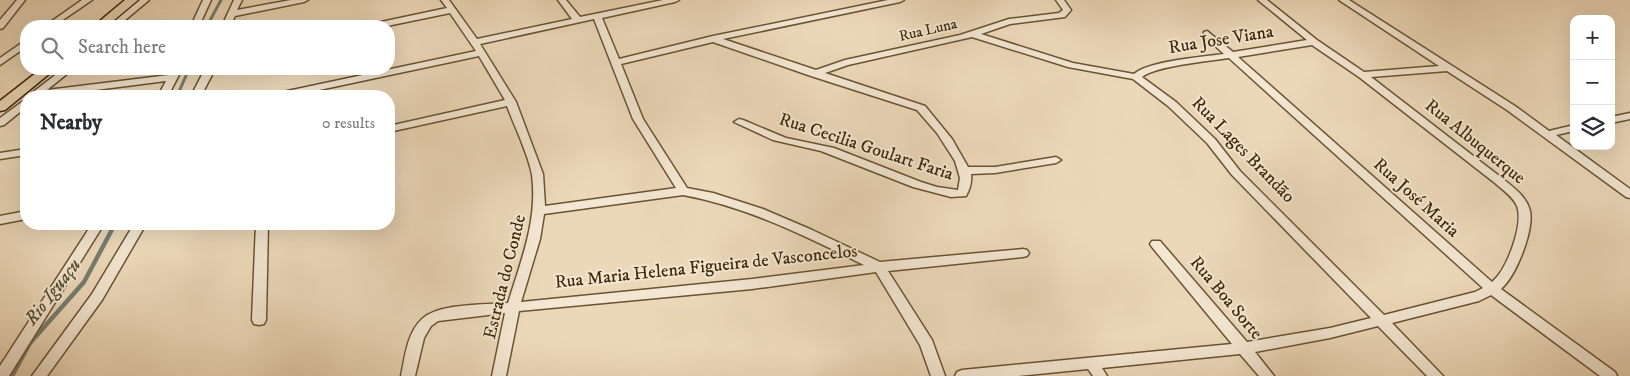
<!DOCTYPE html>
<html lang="en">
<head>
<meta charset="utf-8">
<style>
  :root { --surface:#fff; --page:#f7f7f7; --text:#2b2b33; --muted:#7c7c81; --line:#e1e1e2 }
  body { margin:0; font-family:"IM FELL DW Pica",serif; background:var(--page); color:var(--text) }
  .controls { position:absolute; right:15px; top:15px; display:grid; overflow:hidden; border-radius:10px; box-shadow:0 5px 20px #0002 }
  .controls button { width:45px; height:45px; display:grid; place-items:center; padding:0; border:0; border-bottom:1px solid var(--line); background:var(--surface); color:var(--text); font:25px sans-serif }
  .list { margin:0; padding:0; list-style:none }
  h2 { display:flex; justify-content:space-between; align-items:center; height:65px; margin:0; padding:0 20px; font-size:21px }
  h2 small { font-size:16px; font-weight:400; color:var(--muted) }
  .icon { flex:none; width:28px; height:28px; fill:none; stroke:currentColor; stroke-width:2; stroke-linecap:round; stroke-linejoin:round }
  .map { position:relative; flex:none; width:1630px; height:376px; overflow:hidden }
  .search { position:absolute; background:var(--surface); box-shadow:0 5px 20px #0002; left:20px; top:20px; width:375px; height:55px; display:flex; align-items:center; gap:12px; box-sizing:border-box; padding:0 18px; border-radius:20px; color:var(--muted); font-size:19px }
  .panel { position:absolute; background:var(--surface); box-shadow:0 5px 20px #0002; left:20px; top:90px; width:375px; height:140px; border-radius:20px }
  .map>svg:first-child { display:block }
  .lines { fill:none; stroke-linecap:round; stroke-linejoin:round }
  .stream-far1 { stroke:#777e71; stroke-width:3 }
  .stream { stroke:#777e71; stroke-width:4.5 }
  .minor-casing { stroke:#6a5431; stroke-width:3 }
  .major-casing { stroke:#3f2804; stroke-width:3 }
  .minor { fill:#f3e6d2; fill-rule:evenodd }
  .major { fill:#ecd8b9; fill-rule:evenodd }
  .labels { text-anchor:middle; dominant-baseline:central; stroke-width:4; stroke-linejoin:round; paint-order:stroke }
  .far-street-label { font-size:15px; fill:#3f2804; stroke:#f3e6d2 }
  .street-label { font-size:18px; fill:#3f2804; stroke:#f3e6d2 }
  .water-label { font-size:19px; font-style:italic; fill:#564c31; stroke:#f3e6d2 }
</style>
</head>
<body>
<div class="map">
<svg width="1630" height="376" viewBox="0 0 1630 376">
  <rect width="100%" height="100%" fill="#ecd8b9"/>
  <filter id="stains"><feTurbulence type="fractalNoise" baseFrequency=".004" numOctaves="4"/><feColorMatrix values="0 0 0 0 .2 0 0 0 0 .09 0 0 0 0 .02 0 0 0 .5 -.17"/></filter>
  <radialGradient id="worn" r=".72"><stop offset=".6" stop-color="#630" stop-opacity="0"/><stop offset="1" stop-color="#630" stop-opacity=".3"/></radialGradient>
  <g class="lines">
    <path class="stream-far1" d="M207 26 221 0
      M177 96 189 69"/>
    <path class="stream" d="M12 376 30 343 84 282 115 224"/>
    <g class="minor-casing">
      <path id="minor" d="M17 0H25L3 28 0 29V20Z
        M82 0H92L54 26H45Z
        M140 0H149L118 26H109Z
        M203 0H211L199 26H191Z
        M234 0H242L237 10 291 0H308L304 2 235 16 230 26H222Z
        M441 0H449L477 39 572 19 558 0H566L580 17 663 0H679L675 2 602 18 619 59 713 36 888 0H904L900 2 723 39 816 70 845 60 960 35 1009 19 1059 13 1063 10 1056 0H1064L1071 10 1065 17 1010 24 981 34 1073 63 1134 74C1149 61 1202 57 1224 54L1204 36V32L1207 31 1233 52 1307 40 1258 0H1267L1317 40 1364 72 1439 66 1339 0H1349L1515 106 1549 131 1574 125V131L1556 135 1630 189V198L1626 197 1507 110 1447 71 1371 77 1503 179C1513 187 1527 197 1530 211 1534 231 1516 276 1501 289L1615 372 1617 376H1600L1491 295 1479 301 1392 323 1443 376H1427L1378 326 1330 338 1255 352 1274 376H1259L1240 354 1102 368 1107 376H1093L1088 369 1018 376H955L957 372 962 370 1232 344 1152 247 1150 244 1152 241H1160L1247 342 1330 328 1371 318 1232 175 1207 143 1168 106 1133 79 1068 67 972 37 848 65 825 73 925 106 952 139 968 167H995L1056 157 1061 160 1056 163 995 173 971 174C972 182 970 189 966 196L951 197 913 187 821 151 773 140 734 122 739 119 743 120 786 138 834 148 921 182 937 187 958 190 960 178 955 161 937 133 917 110 811 76 713 42 621 64 643 119 687 188 713 193 763 209 812 230 880 262 1023 249 1027 250 1029 253 1027 256 1023 257 888 271 932 340 945 376H931L920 345 876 272 752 289 519 311 506 376H492L505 313 438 321 431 326 424 338 415 376H401C405 357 407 333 422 319 439 303 485 305 508 303 521 261 538 219 532 175 529 156 514 125 507 106L389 132V126L505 100 479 56 291 96H273L278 93 476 51 450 13 387 26H372L376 23 447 8ZM594 19 633 119 676 188 545 206 543 174 516 102 480 44ZM1312 45 1359 77 1495 183C1503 190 1513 197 1517 206 1524 224 1507 270 1492 282L1238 57ZM1229 58 1483 288 1475 292 1384 315 1240 171 1215 139 1176 102 1142 77C1155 66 1209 61 1229 58ZM683 195C748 207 805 236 864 265L752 279 521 302 540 239 544 214Z
        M26 40V47L0 65V58Z
        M63 69H73L47 90 169 75 172 69H182L168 96H158L166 81 48 96H31L32 93Z
        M205 69H215L201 96H191Z
        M26 99V107L4 125 0 126V118Z
        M1630 113V119L1611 123V117Z
        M26 149V155L0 159V153Z
        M26 211V219L0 224V216Z
        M92 224H104L9 376H0V366Z
        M134 224H146L102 300 47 376H32L92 294Z
        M256 224H268L266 320 264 324 259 325 254 324 252 320Z"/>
    </g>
    <g class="major-casing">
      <path id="major" d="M125 0H138L107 26H94Z
        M41 69H55L5 110 0 111V101Z"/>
    </g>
    <use href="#minor" class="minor"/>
    <use href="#major" class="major"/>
  </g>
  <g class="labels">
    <g class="far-street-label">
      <text transform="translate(928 30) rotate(-13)">Rua Luna</text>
    </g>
    <g class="street-label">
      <text transform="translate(1221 40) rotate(-9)">Rua Jose Viana</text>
      <text transform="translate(1475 142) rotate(39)">Rua Albuquerque</text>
      <text transform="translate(866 147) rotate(18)">Rua Cecilia Goulart Faria</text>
      <text transform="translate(1243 150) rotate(46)">Rua Lages Brandão</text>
      <text transform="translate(1416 198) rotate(42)">Rua José Maria</text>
      <text transform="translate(706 267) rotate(-6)">Rua Maria Helena Figueira de Vasconcelos</text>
      <text transform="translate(505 277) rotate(-76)">Estrada do Conde</text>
      <text transform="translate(1226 298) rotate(50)">Rua Boa Sorte</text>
    </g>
    <g class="water-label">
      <text transform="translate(53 292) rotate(-52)">Rio Iguaçu</text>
    </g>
  </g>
  <rect width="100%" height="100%" filter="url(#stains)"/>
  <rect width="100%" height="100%" fill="url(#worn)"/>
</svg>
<div class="controls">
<button>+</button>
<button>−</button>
<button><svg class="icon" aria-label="layers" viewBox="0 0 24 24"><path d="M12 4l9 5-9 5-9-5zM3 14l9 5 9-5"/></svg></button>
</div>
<div class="search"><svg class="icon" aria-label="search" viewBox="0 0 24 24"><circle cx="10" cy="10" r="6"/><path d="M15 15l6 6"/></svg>Search here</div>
<section class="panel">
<h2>Nearby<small>0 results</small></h2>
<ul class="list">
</ul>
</section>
</div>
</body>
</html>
